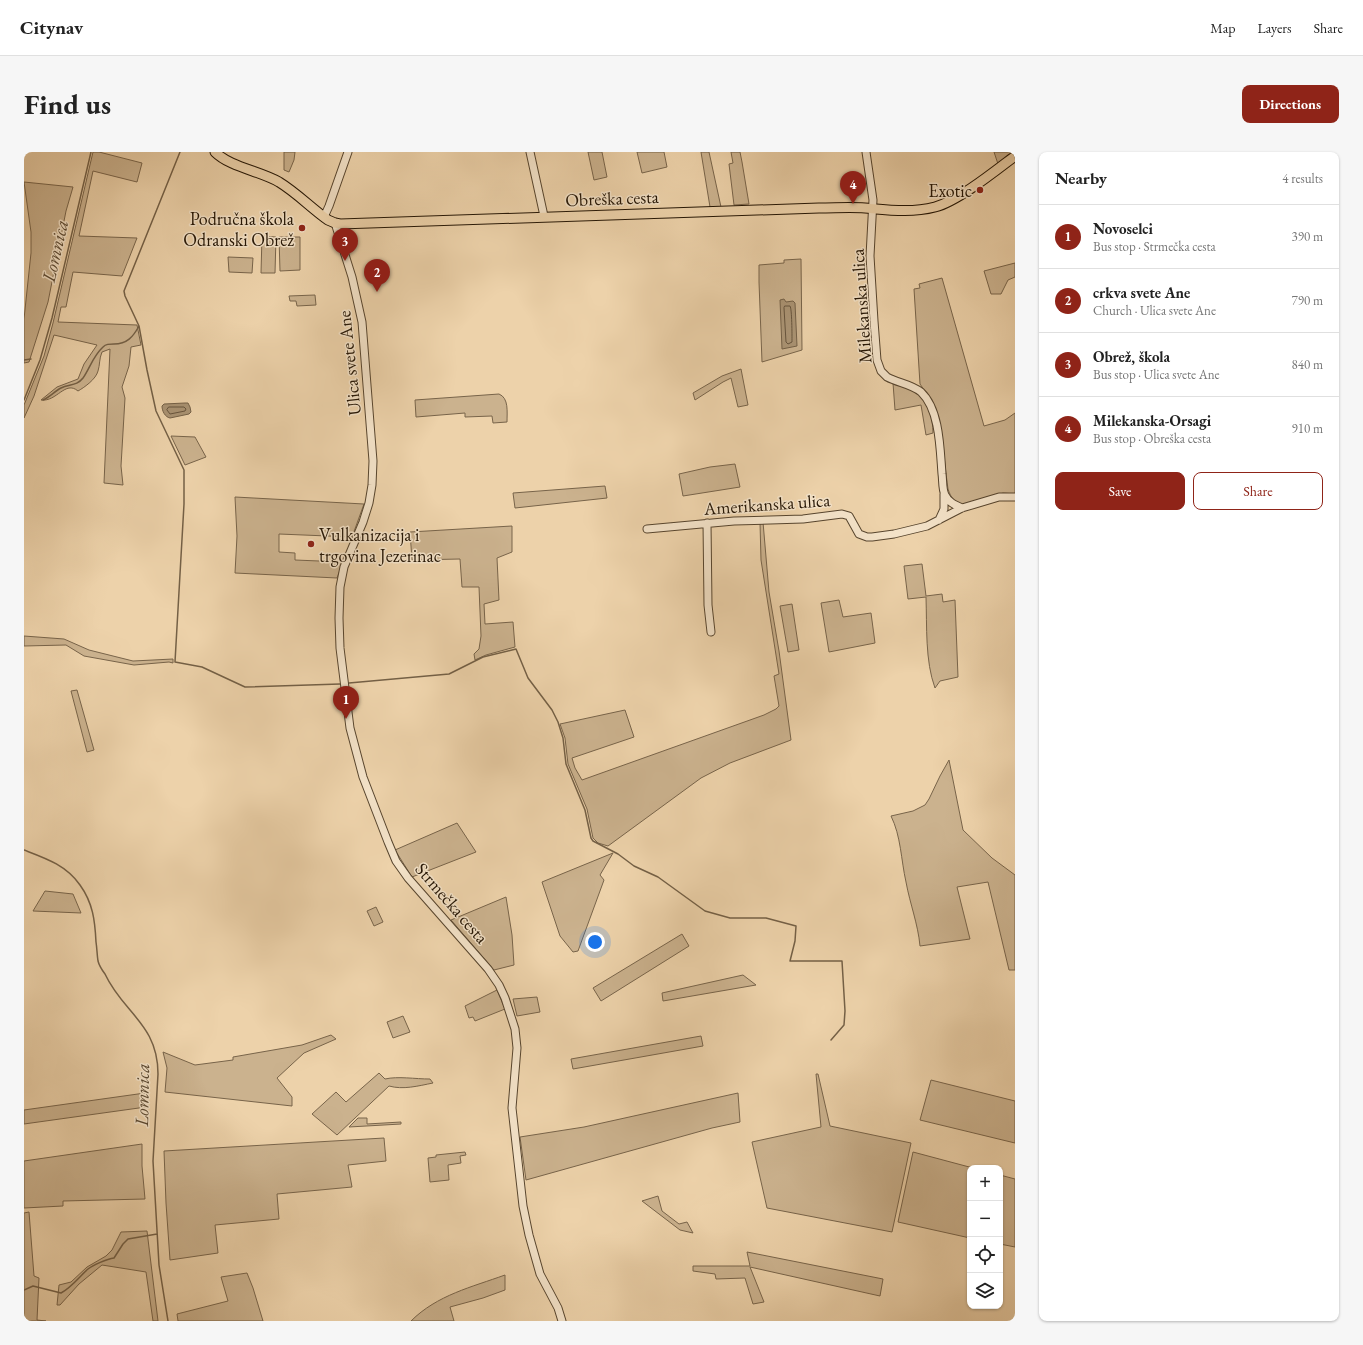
<!DOCTYPE html>
<html lang="en">
<head>
<meta charset="utf-8">
<style>
  :root { --surface:#fff; --page:#f6f6f6; --text:#222; --muted:#767676; --line:#e0e0e0; --accent:#8f2418 }
  body { margin:0; font-family:"EB Garamond",serif; background:var(--page); color:var(--text) }
  .controls { position:absolute; right:12px; bottom:12px; display:grid; overflow:hidden; border-radius:8px; box-shadow:0 1px 3px #0004 }
  .controls button { width:36px; height:36px; display:grid; place-items:center; padding:0; border:0; border-bottom:1px solid var(--line); background:var(--surface); color:var(--text); font:20px sans-serif }
  .you { position:absolute; left:571px; top:790px; width:14px; height:14px; margin:-10px; border:3px solid #fff; border-radius:50%; background:#1a73e8; box-shadow:0 0 0 6px #1a73e833 }
  .badge { display:grid; place-items:center; width:26px; height:26px; border-radius:50%; background:var(--accent); color:#fff; font-size:13px; font-weight:700 }
  .pin { position:absolute; translate:-50% -33px; filter:drop-shadow(0 1px 2px #0008) }
  .pin::after { content:''; position:absolute; top:21px; width:14px; height:12px; background:inherit; clip-path:polygon(0 0,100% 0,50% 100%) }
  .list { margin:0; padding:0; list-style:none }
  h2 { display:flex; justify-content:space-between; align-items:center; height:52px; margin:0; padding:0 16px; font-size:17px }
  h2 small { font-size:13px; font-weight:400; color:var(--muted) }
  .list li { display:grid; grid-template-columns:26px 1fr auto; gap:12px; align-items:center; box-sizing:border-box; height:64px; padding:0 16px; border-top:1px solid var(--line) }
  .list b { display:block; font-size:15px; white-space:nowrap }
  .list p { margin:0; font-size:13px; white-space:nowrap; color:var(--muted) }
  .list em { font-size:13px; font-style:normal; color:var(--muted) }
  .actions { display:flex; gap:8px; padding:12px 16px }
  .actions a { flex:1; padding:9px 0; border:1px solid var(--accent); border-radius:8px; text-align:center; font-size:14px; color:var(--accent) }
  .actions .main { background:var(--accent); color:#fff }
  .icon { flex:none; width:22px; height:22px; fill:none; stroke:currentColor; stroke-width:2; stroke-linecap:round; stroke-linejoin:round }
  .map { position:relative; flex:none; width:991px; height:1169px; overflow:hidden; border-radius:8px }
  header { display:flex; align-items:center; gap:24px; box-sizing:border-box; height:56px; padding:0 20px; background:var(--surface); border-bottom:1px solid var(--line) }
  header strong { font-size:19px }
  nav { display:flex; gap:22px; margin-inline-start:auto; font-size:14px }
  .intro { display:flex; align-items:center; justify-content:space-between; box-sizing:border-box; height:96px; padding:0 24px }
  h1 { margin:0; font-size:28px }
  .button { padding:10px 18px; border-radius:8px; background:var(--accent); color:#fff; font-size:14px; font-weight:700 }
  main { display:flex; gap:24px; padding:0 24px }
  aside { flex:1; background:var(--surface); border-radius:8px; box-shadow:0 1px 3px #0004 }
  .map>svg:first-child { display:block }
  .green { fill:#cbb28e; stroke:#78644a }
  .water { fill:#a99272; stroke:#746046 }
  .lines { fill:none; stroke-linecap:round; stroke-linejoin:round }
  .shore { stroke:#67543c; stroke-width:1 }
  .stream { stroke:#746046; stroke-width:1.5 }
  .minor-casing { stroke:#57452e; stroke-width:9 }
  .major-casing { stroke:#251605; stroke-width:11 }
  .minor { stroke:#f3e2c8; stroke-width:7 }
  .major { stroke:#edd2aa; stroke-width:9 }
  .poi-dot { fill:#8f2418; stroke:#f3e2c8; stroke-width:1.5 }
  .labels { text-anchor:middle; dominant-baseline:central; stroke-width:3; stroke-linejoin:round; paint-order:stroke }
  .poi-label { font-size:18px; fill:#251605; stroke:#f3e2c8; text-anchor:end }
  .street-label { font-size:18px; fill:#251605; stroke:#f3e2c8 }
  .water-label { font-size:19px; font-style:italic; fill:#5a4831; stroke:#f3e2c8 }
</style>
</head>
<body>
<header>
<strong>Citynav</strong>
<nav><a>Map</a><a>Layers</a><a>Share</a></nav>
</header>
<div class="intro"><h1>Find us</h1><a class="button">Directions</a></div>
<main>
<div class="map">
<svg width="991" height="1169" viewBox="0 0 991 1169">
  <rect width="100%" height="100%" fill="#edd2aa"/>
  <filter id="stains"><feTurbulence type="fractalNoise" baseFrequency=".005" numOctaves="4"/><feColorMatrix values="0 0 0 0 .2 0 0 0 0 .09 0 0 0 0 .02 0 0 0 .5 -.17"/></filter>
  <radialGradient id="worn" r=".72"><stop offset=".6" stop-color="#630" stop-opacity="0"/><stop offset="1" stop-color="#630" stop-opacity=".3"/></radialGradient>
  <path class="green" d="M69 0H75L118 11 113 30 69 19 55 84 113 86 98 124 49 120 42 155H37L34 170 113 173 117 193 107 195 105 214 98 235 101 246 97 314 99 333 80 331 86 197 78 200C75 207 76 213 74 219 72 227 61 235 54 239 41 228 33 250 17 248L33 235 54 227 60 212 73 193 30 183 10 244 0 266V253L20 204 29 171Z
    M260 0H271L270 8 265 20 260 18Z
    M564 0H578L583 25 570 28Z
    M613 0H640L643 15 618 21Z
    M677 0H685L697 55H686Z
    M707 0H716L718 10 725 52 710 53 705 12 709 11Z
    M970 0H991L974 12Z
    M0 30 49 35 42 59 24 150 5 210 0 211V167L7 101V80Z
    M238 84 252 85 251 121H237Z
    M255 85H276V118L256 119Z
    M204 105 229 106 228 121 205 120Z
    M777 107 778 198 738 210 735 130V113L760 111V108Z
    M991 111V125L984 128 977 142H967L960 119Z
    M918 126 960 274 981 268 991 261V342L979 341 939 353C930 350 927 346 924 337 919 301 918 262 896 232L890 137 896 136 895 132Z
    M291 143 292 153 273 154 272 149H266L265 144Z
    M717 217 724 253 714 255 707 226 699 230 671 248 669 241 698 224Z
    M869 231C899 240 908 250 909 281L902 283 897 253 871 258Z
    M475 242C485 246 483 260 483 270L469 271 468 264 441 265V261L392 265 391 248Z
    M147 284 171 285 182 305 161 313Z
    M711 312 716 335 659 344 655 322 686 315Z
    M581 334 583 346 491 356 489 341Z
    M211 345 340 352 328 385 255 382V400L271 401V408L319 410 313 426 211 421 213 384Z
    M739 370 745 440 755 499 767 588 706 611 677 626 584 694 574 691 569 686 563 657 544 612 541 586 536 572 601 558 610 585 548 606 551 616 558 628 740 563 752 557 755 554 750 524 755 522 737 408 736 371Z
    M488 374V400L473 406 475 448 460 452 461 472 489 470 491 495 462 503 451 508 450 502 455 497 457 484 455 435H438L436 407 388 408 386 380Z
    M898 412 902 444 918 442 919 450 931 448 934 525 916 529 911 536C901 509 903 474 902 445L884 447 880 414Z
    M815 448 819 465 847 461 851 491 805 500 797 451Z
    M768 452 775 498 764 500 756 454Z
    M0 484 40 487 65 498 109 509 149 507V511L145 510 110 513 60 504 42 493 0 494Z
    M53 538 70 598 63 600 47 539Z
    M925 608 939 678 968 706 991 723V818H985L964 730 933 735 946 787 896 794C894 772 886 752 882 730 877 708 877 684 867 664L889 659 901 653 905 647 916 624Z
    M433 671 452 700 388 725 371 698Z
    M589 701 576 723 580 728 554 799 549 800 536 784 518 730Z
    M21 739 49 742 57 761 9 759Z
    M482 745 488 783 490 813 470 818 427 768Z
    M352 755 359 770 350 774 343 759Z
    M658 782 665 794 577 849 569 836Z
    M719 823 732 833 639 849 638 841Z
    M473 838 481 857 451 869 449 865 445 866 441 854Z
    M513 845 516 860 493 864 489 847Z
    M379 864 386 880 369 886 363 870Z
    M307 883 312 887 280 901 253 926 268 945V954L141 940 143 916 139 900 171 913 209 908V905L278 893Z
    M677 884 679 894 549 917 547 907Z
    M355 921 361 927C374 924 391 927 406 927L409 931C394 934 379 938 365 934L313 983 288 962 312 940 322 950Z
    M792 922H794L806 974 887 991 868 1080 743 1056 728 990 797 975Z
    M907 928 991 949V991L896 968Z
    M121 941 122 955 0 972V958Z
    M714 941 716 970 688 976 502 1028 496 985 560 975Z
    M334 966H343V972L377 970V972L325 975Z
    M360 986 362 1009 324 1013 328 1035 253 1042 255 1067 191 1073 194 1101 146 1108 142 1051 140 999Z
    M118 992V1014L121 1047 39 1049V1054L0 1056V1009Z
    M441 1000 442 1003 436 1004 437 1011 424 1013 425 1028 406 1030 404 1006 412 1005V1003Z
    M889 1000 949 1016H946V1086L874 1070Z
    M976 1023 991 1027V1095L976 1092Z
    M634 1044 638 1059 655 1072 663 1070 669 1081 656 1078 618 1049Z
    M5 1060 10 1124 15 1126 13 1168 22 1169H0V1061Z
    M123 1079 134 1169H129L122 1120 78 1113 55 1132 36 1153H33L35 1133 47 1130 63 1115 82 1104 88 1098 97 1080Z
    M723 1100 859 1127 856 1144 726 1115 740 1150 729 1152 721 1126 692 1127 691 1122 669 1119V1114H726Z
    M223 1121 229 1136 239 1169H154L153 1162 204 1149 197 1125Z
    M481 1123V1138L459 1146 426 1155 430 1169H387C413 1143 448 1135 481 1123Z"/>
  <path class="water" d="M760 147 762 150 769 149 771 151 773 194 758 197 756 148Z
    M161 251H164L166 255 167 260 165 262 146 266C141 265 138 259 138 254L140 252Z"/>
  <g class="lines">
    <path class="shore" d="M761 154H766C768 157 768 183 768 190L764 192 762 190 760 156Z
      M145 255H160L162 257 161 259 146 262 143 258Z"/>
    <path class="stream" d="M115 174 123 218 132 259 160 318V352L151 510 178 515 221 535 316 532
      M0 208 7 207
      M0 248 16 208 28 166 67 0
      M19 248C26 245 31 239 37 236 45 232 53 234 59 226 66 216 69 204 79 195 82 192 85 192 90 192 103 192 109 185 115 174L101 144 100 139 156 0
      M325 531 425 522 459 505 492 497 504 526 528 558 534 570 539 586 542 612 561 658 567 686 569 689 594 702 610 714 634 725 681 759 706 766H742L772 774 771 789 766 809H818L821 859 820 873 807 888
      M0 698C21 706 42 713 56 733 69 751 71 769 72 790 73 796 73 803 74 809 75 813 78 818 81 822 99 861 134 872 134 922L129 1009 135 1113 144 1169
      M0 1138 9 1134 37 1141C48 1135 55 1125 64 1117 69 1113 83 1107 90 1106L99 1092 104 1087 133 1082"/>
    <g class="minor-casing">
      <path id="minor" d="M506 0 520 64
        M842 0 849 48 846 104 850 169 853 208 857 219 863 225C874 231 887 232 897 240 916 258 916 297 918 322 919 328 918 337 921 343 924 350 931 353 938 356
        M300 65 305 54 324 0
        M311 71 328 125 338 170 349 309 348 333 345 351 339 370 320 415 316 435 315 466 316 496 326 576 339 625 364 690 372 709 384 726 464 817 475 833 481 846 491 877 493 896 488 956 499 1054 505 1083 516 1122 534 1156 538 1169
        M915 368 920 357V342
        M683 371 684 453 687 480
        M623 377 710 369 779 367 818 362 825 364 835 382 843 385H848L870 382 903 374 938 356 975 345H991"/>
    </g>
    <g class="major-casing">
      <path id="major" d="M191 0C206 15 236 19 255 30 273 41 287 56 304 68L311 71 316 72 795 56C811 56 826 55 841 56 865 58 888 61 911 55 934 49 971 19 991 4"/>
    </g>
    <use href="#minor" class="minor"/>
    <use href="#major" class="major"/>
  </g>
  <g class="poi-dot">
    <circle cx="956" cy="38" r="4"/>
    <circle cx="278" cy="76" r="4"/>
    <circle cx="287" cy="392" r="4"/>
  </g>
  <g class="labels">
    <g class="poi-label">
      <text x="948" y="38">Exotic</text>
      <text x="270" y="66">Područna škola<tspan x="270" dy="21">Odranski Obrež</tspan></text>
      <text x="295" y="382" text-anchor="start">Vulkanizacija i<tspan x="295" dy="21">trgovina Jezerinac</tspan></text>
    </g>
    <g class="street-label">
      <text transform="translate(588 46) rotate(-2)">Obreška cesta</text>
      <text transform="translate(837 154) rotate(-94)">Milekanska ulica</text>
      <text transform="translate(325 211) rotate(-96)">Ulica svete Ane</text>
      <text transform="translate(743 352) rotate(-4)">Amerikanska ulica</text>
      <text transform="translate(428 751) rotate(49)">Strmečka cesta</text>
    </g>
    <g class="water-label">
      <text transform="translate(31 99) rotate(-77)">Lomnica</text>
      <text transform="translate(118 943) rotate(-89)">Lomnica</text>
    </g>
  </g>
  <rect width="100%" height="100%" filter="url(#stains)"/>
  <rect width="100%" height="100%" fill="url(#worn)"/>
</svg>
<div class="controls">
<button>+</button>
<button>−</button>
<button><svg class="icon" aria-label="locate" viewBox="0 0 24 24"><circle cx="12" cy="12" r="6"/><path d="M12 2v4M12 18v4M2 12h4M18 12h4"/></svg></button>
<button><svg class="icon" aria-label="layers" viewBox="0 0 24 24"><path d="M12 4l9 5-9 5-9-5zM3 14l9 5 9-5"/></svg></button>
</div>
<div class="you"></div>
<div class="pin badge" style="left:322px;top:567px">1</div>
<div class="pin badge" style="left:353px;top:140px">2</div>
<div class="pin badge" style="left:321px;top:109px">3</div>
<div class="pin badge" style="left:829px;top:52px">4</div>
</div>
<aside>
<h2>Nearby<small>4 results</small></h2>
<ul class="list">
<li><span class="badge">1</span><div><b>Novoselci</b><p>Bus stop · Strmečka cesta</p></div><em>390 m</em></li>
<li><span class="badge">2</span><div><b>crkva svete Ane</b><p>Church · Ulica svete Ane</p></div><em>790 m</em></li>
<li><span class="badge">3</span><div><b>Obrež, škola</b><p>Bus stop · Ulica svete Ane</p></div><em>840 m</em></li>
<li><span class="badge">4</span><div><b>Milekanska-Orsagi</b><p>Bus stop · Obreška cesta</p></div><em>910 m</em></li>
</ul>
<div class="actions"><a class="main">Save</a><a>Share</a></div>
</aside>
</main>
</body>
</html>
